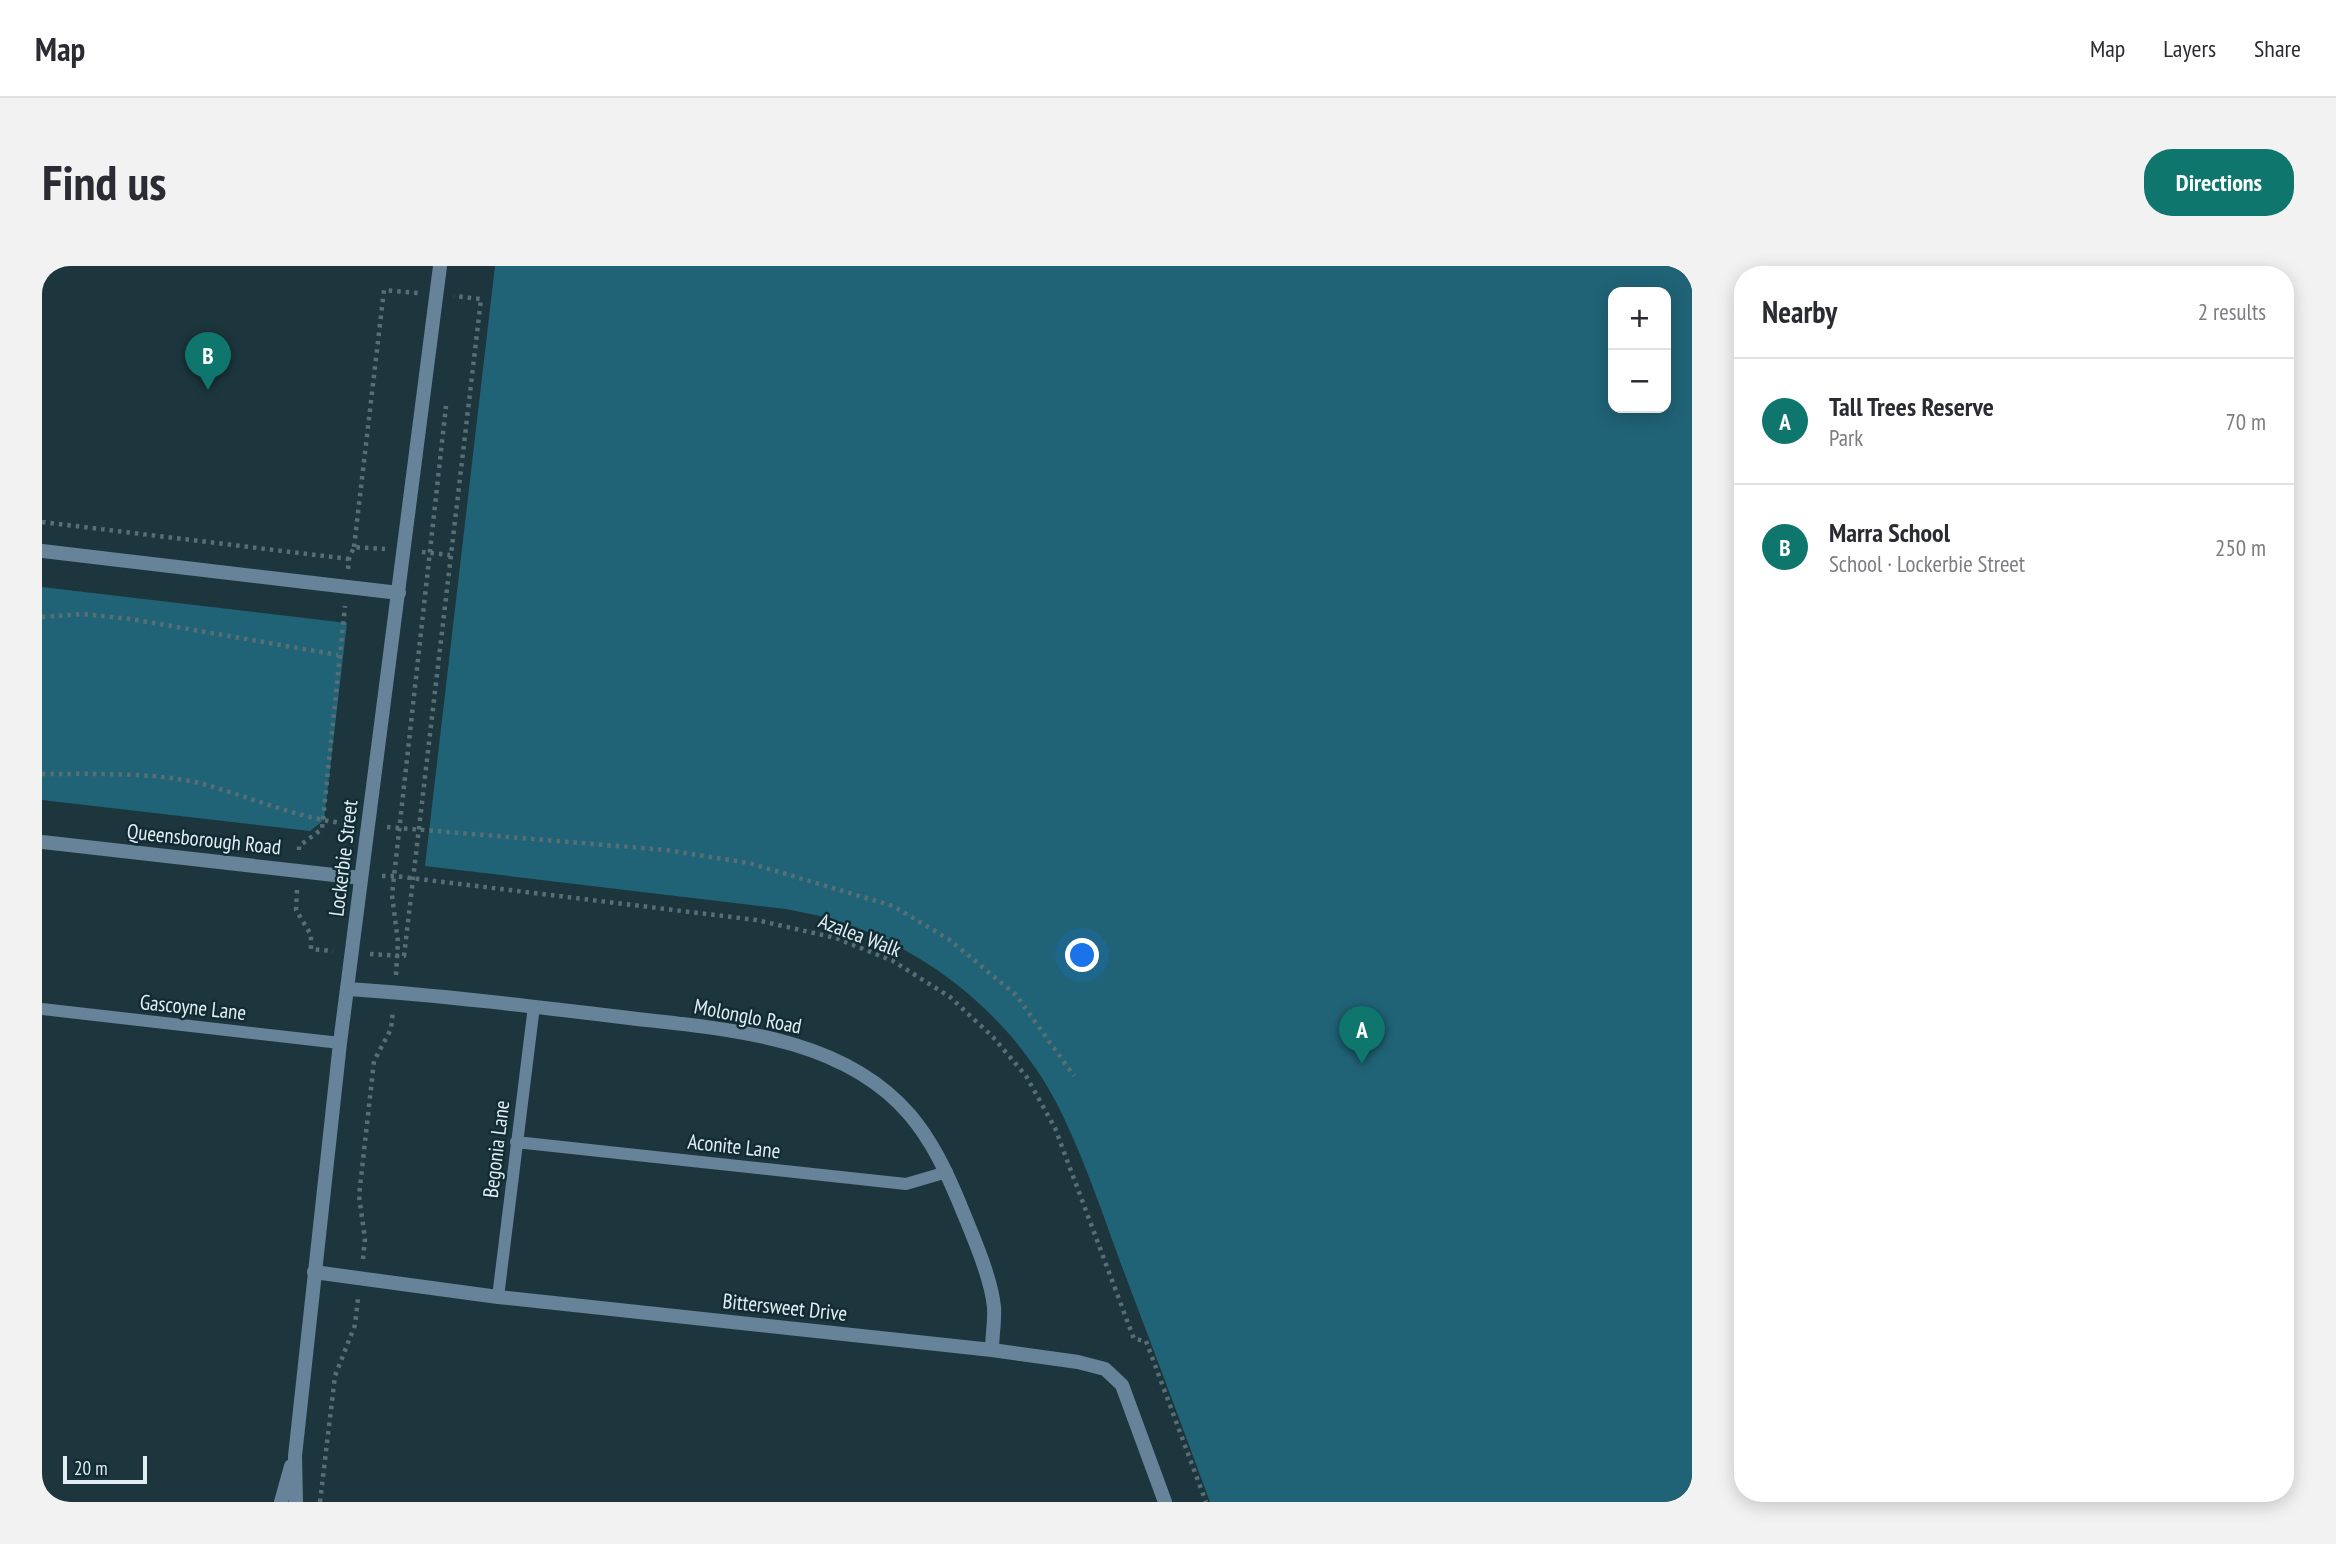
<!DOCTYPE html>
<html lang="en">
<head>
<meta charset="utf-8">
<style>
  :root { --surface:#fff; --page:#f2f2f3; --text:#2b2b33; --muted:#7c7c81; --line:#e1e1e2; --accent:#0f766e }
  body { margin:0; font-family:"PT Sans Narrow",sans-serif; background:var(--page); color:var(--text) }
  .controls { position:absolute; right:21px; top:21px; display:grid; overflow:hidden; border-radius:14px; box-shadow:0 4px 18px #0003 }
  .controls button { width:63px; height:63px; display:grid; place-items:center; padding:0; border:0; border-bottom:2px solid var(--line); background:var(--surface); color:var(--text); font:35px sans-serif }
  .scale { position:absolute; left:21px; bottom:18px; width:84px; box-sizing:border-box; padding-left:7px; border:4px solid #e0eef4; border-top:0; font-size:19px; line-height:24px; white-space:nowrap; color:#e0eef4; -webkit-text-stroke:5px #132c34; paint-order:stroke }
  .you { position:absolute; left:1041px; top:690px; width:24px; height:24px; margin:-18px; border:5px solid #fff; border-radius:50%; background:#1a73e8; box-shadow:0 0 0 10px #1a73e833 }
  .badge { display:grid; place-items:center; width:46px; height:46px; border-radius:50%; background:var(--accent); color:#fff; font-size:23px; font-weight:700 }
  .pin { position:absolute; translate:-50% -58px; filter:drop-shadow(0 2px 4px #0008) }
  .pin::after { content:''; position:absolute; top:37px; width:24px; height:21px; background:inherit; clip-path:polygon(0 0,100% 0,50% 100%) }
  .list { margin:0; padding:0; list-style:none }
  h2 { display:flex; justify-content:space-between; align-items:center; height:91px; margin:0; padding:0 28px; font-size:30px }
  h2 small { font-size:23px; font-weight:400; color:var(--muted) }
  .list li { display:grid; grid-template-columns:46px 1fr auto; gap:21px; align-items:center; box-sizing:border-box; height:126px; padding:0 28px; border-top:2px solid var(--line) }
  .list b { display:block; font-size:26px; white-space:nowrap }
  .list p { margin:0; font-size:23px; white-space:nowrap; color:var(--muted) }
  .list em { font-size:23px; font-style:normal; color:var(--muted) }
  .map { position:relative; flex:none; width:1650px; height:1236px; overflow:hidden; border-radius:28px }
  header { display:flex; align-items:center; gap:42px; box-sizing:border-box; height:98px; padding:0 35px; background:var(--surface); border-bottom:2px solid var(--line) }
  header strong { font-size:33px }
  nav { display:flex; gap:38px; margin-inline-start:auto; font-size:24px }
  .intro { display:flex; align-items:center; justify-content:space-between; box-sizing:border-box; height:168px; padding:0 42px }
  h1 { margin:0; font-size:49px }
  .button { padding:18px 32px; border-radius:28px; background:var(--accent); color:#fff; font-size:24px; font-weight:700 }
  main { display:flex; gap:42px; padding:0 42px }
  aside { flex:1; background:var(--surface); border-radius:28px; box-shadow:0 4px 18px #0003 }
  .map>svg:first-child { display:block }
  .green { fill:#206376; fill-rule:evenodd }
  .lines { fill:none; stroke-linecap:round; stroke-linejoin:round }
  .path { stroke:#586e75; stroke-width:4.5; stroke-dasharray:3.5 5; stroke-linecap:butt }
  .service { stroke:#678399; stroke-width:12 }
  .minor { stroke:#678399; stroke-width:14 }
  .tertiary { stroke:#678399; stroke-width:14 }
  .labels { text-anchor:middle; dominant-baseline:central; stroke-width:5; stroke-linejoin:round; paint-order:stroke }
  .street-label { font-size:21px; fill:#e0eef4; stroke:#132c34 }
</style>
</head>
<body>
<header>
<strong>Map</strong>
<nav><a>Map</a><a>Layers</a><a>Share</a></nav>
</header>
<div class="intro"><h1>Find us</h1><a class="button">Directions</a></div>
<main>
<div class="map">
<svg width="1650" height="1236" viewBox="0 0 1650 1236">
  <rect width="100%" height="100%" fill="#1d363e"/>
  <path class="green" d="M453 0H1650V1236H1168C1139 1157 1109 1077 1079 998 1061 949 1044 898 1021 850 977 756 886 680 785 652 772 648 757 646 744 643L383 600ZM1624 26V142H1571V26Z
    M0 321 305 357 282 554 268 565 0 534Z"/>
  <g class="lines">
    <path class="path" d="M0 256 307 293
      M312 281 342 24 376 27
      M380 286 408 289
      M306 303 307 293 312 281 343 283
      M0 351 41 348 89 353 296 389
      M0 508C47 508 112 506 157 517 207 530 256 553 308 558
      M345 561 624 584 707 597 851 640 908 674 974 729 1032 810
      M257 584V580L280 563 303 340
      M340 610H352L714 654 794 672 851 695 908 731 951 771 984 810 1013 862 1092 1073 1104 1075 1164 1236
      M255 624 254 644 269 669V683L291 685
      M328 688 362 690 439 33 412 30
      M354 709 356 676 350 629 404 140
      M321 993 323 973 317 930 332 795 349 763 351 745
      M278 1236 293 1110 313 1059 316 1033"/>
    <path class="service" d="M0 743 298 777
      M474 876 864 918 905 906
      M456 1031 492 740"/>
    <path class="minor" d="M0 285 357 327
      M0 576 319 612
      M305 723C397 729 488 740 579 751 677 763 798 767 868 849 890 875 904 905 917 936 929 966 949 1010 952 1041 953 1055 950 1070 950 1084
      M272 1006 456 1031 950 1084 1036 1096 1063 1103 1080 1119 1123 1236"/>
    <path class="tertiary" d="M239 1236 249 1200
      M254 1236 253 1190 298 777 398 0"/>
  </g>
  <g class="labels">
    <g class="street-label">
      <text transform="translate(162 573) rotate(6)">Queensborough Road</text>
      <text transform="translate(301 592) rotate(-83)">Lockerbie Street</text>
      <text transform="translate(818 669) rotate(21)">Azalea Walk</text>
      <text transform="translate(151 741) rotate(6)">Gascoyne Lane</text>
      <text transform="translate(706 750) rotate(11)">Molonglo Road</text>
      <text transform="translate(692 880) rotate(6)">Aconite Lane</text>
      <text transform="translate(454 883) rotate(-83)">Begonia Lane</text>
      <text transform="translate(743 1041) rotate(6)">Bittersweet Drive</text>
    </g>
  </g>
</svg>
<div class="controls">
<button>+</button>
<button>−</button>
</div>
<div class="scale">20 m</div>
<div class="you"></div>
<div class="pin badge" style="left:1320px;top:798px">A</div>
<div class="pin badge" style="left:166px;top:124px">B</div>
</div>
<aside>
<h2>Nearby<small>2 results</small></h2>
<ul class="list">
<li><span class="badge">A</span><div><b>Tall Trees Reserve</b><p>Park</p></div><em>70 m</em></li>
<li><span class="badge">B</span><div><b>Marra School</b><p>School · Lockerbie Street</p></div><em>250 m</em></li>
</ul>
</aside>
</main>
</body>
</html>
